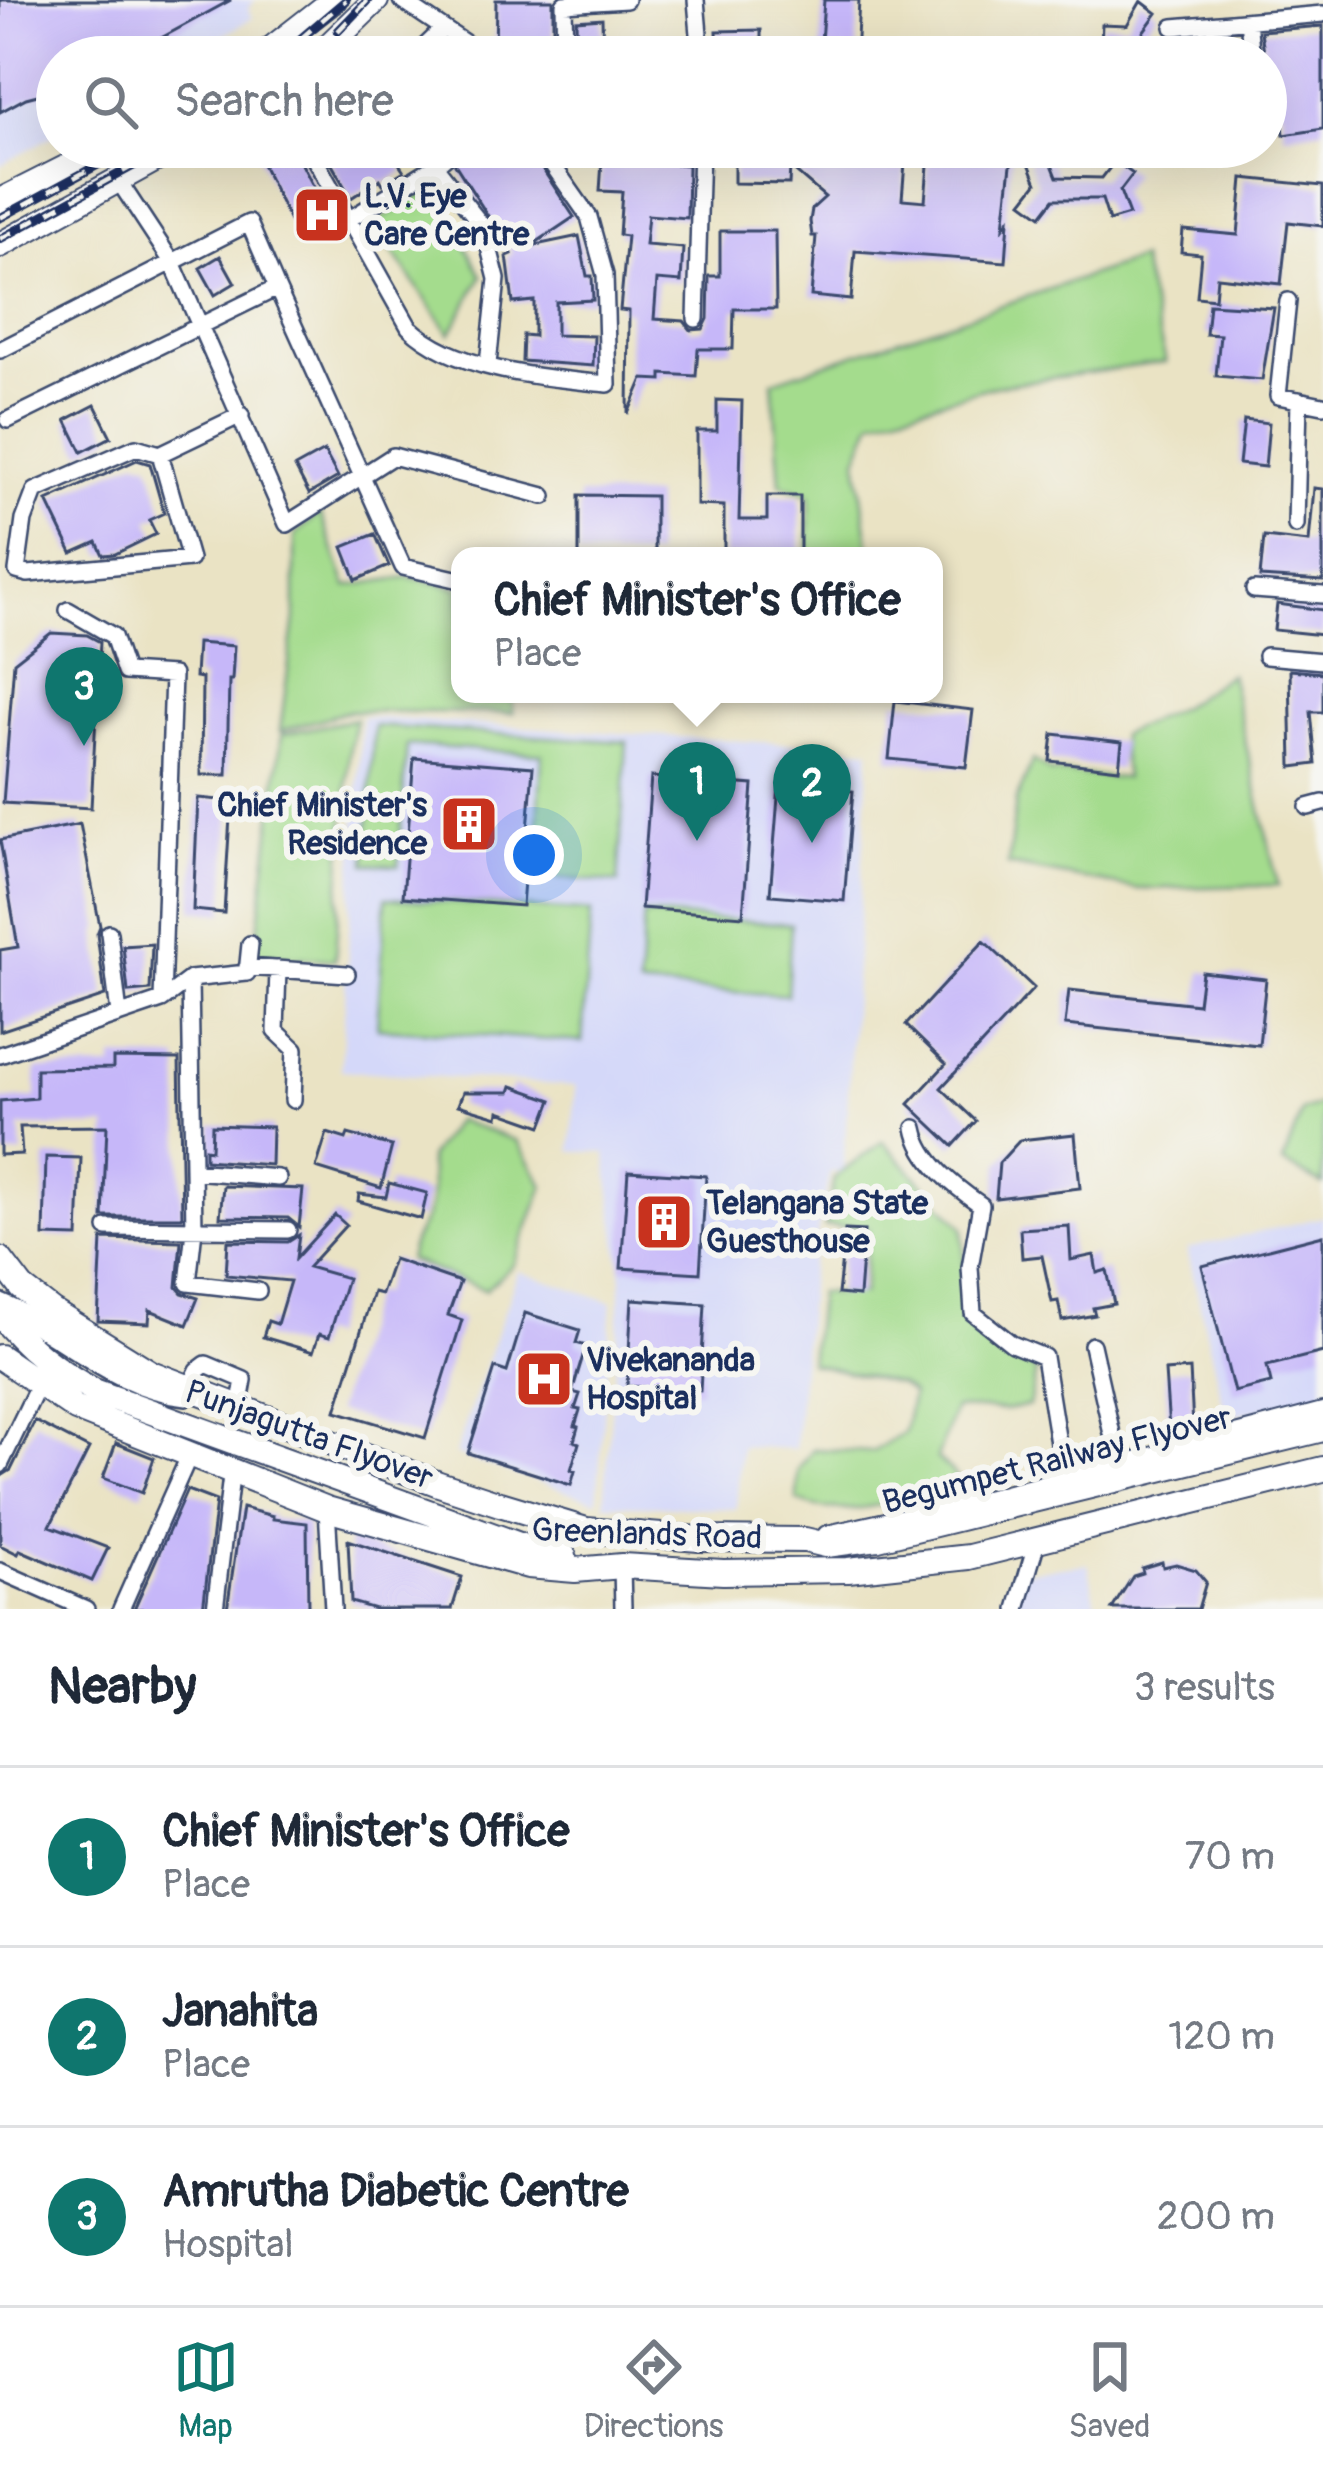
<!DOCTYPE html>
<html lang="en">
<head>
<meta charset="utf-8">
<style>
  :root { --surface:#fff; --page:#f6f6f7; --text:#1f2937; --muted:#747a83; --line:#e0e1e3; --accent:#0f766e }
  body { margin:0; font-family:Pangolin,sans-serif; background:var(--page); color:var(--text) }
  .you { position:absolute; left:534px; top:855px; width:42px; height:42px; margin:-30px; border:9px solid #fff; border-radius:50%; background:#1a73e8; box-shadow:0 0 0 18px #1a73e833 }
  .badge { display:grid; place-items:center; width:78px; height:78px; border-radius:50%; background:var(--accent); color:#fff; font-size:39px; font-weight:700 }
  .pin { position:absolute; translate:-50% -99px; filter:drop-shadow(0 3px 6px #0008) }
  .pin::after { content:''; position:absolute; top:63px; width:42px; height:36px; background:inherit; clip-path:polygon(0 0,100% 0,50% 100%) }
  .popup { position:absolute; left:451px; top:547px; width:492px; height:156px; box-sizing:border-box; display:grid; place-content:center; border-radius:24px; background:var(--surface); filter:drop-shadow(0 3px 9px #0005); font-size:39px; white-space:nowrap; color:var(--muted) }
  .popup b { font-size:45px; color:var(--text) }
  .popup::after { content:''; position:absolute; left:50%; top:100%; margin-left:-24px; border:24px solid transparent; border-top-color:var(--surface) }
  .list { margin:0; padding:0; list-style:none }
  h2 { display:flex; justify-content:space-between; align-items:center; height:156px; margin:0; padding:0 48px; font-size:51px }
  h2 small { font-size:39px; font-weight:400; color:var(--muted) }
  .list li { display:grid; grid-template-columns:78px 1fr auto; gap:36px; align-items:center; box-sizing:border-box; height:180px; padding:0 48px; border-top:3px solid var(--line) }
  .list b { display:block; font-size:45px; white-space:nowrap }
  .list p { margin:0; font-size:39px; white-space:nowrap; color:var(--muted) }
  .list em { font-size:39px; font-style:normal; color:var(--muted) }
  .icon { flex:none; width:66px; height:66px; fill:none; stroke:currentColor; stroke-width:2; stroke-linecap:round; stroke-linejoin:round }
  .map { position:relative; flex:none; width:1323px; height:1609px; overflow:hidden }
  .search { position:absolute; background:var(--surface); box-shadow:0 12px 48px #0002; left:36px; right:36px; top:36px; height:132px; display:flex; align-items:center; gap:30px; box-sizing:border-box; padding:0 42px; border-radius:66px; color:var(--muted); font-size:45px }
  .sheet { height:696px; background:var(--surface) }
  nav { display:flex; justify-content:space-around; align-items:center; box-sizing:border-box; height:168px; border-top:3px solid var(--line); background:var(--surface); font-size:33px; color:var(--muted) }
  nav a { display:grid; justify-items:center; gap:6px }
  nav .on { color:var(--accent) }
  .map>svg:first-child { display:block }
  .built { fill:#d4d8f9 }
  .green { fill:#a4dc8d; stroke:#608676; stroke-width:3 }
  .building { fill:#c6b7f9; fill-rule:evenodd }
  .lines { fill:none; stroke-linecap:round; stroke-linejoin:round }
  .minor-casing { stroke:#3a4a6d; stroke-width:20 }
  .tertiary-casing { stroke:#3a4a6d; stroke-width:22 }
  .secondary-casing { stroke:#3a4a6d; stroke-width:26 }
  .primary-casing { stroke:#3a4a6d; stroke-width:28 }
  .trunk-casing { stroke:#3a4a6d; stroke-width:28 }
  .minor { stroke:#fff; stroke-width:15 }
  .tertiary { stroke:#fff; stroke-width:18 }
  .secondary { stroke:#fff; stroke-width:21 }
  .primary { stroke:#fff; stroke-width:24 }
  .trunk { stroke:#fff; stroke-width:24 }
  .rail-casing { stroke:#1b2f5e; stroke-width:9 }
  .rail { stroke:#f6f6f2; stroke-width:4.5; stroke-dasharray:14; stroke-linecap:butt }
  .labels { text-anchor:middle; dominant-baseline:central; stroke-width:12; stroke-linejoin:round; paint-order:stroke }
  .poi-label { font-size:33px; font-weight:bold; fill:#1b2f5e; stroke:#f6f6f2; text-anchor:start }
  .street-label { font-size:33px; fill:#1b2f5e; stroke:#f6f6f2 }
</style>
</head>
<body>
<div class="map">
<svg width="1323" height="1609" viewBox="0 0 1323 1609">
  <rect width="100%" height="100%" fill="#f6f6f2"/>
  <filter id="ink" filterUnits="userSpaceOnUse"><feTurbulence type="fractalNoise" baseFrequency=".00833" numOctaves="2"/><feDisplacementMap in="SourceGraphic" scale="24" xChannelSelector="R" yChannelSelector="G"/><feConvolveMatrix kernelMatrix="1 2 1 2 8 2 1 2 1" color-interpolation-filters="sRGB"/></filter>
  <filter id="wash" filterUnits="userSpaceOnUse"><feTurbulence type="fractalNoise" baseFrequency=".004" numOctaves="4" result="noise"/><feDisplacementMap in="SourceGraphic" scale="48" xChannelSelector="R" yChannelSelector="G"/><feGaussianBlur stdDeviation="2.7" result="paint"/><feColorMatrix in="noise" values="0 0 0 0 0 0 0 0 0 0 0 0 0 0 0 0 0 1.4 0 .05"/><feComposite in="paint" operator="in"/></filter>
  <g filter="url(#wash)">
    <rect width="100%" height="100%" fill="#eae3c4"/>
    <path class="built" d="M0 0H256L248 8 253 18 187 57H57V133L0 166Z
      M362 717 870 749 843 1172H830L811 1263 795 1449 741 1446 736 1509 604 1504 622 1278 606 1153 571 1151 576 1086 341 1070Z
      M1323 1217V1396L1226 1417 1187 1249Z
      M518 1271 612 1302 597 1501 455 1455Z
      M1088 1564 1097 1609H1001L1011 1573Z"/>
    <path class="green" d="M434 187 482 276 450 334 373 224Z
      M1140 259 1166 362 994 386 873 420 857 459 870 552 864 556H808L810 495 780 484 773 381Z
      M320 513 347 586 407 577 460 588V694H512L513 713 349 711 280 731 295 618V535Z
      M1230 674 1278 885 1138 889 1008 865 1016 801 1033 760 1051 772 1125 778 1120 735 1181 707Z
      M356 719 349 753 335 960 255 955 282 734Z
      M374 726 627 742 618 883 535 876 542 754 407 745 398 866 366 864Z
      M386 898 591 912 582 1042 377 1028Z
      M644 915 791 924 787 995 639 987Z
      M1323 1104V1184H1322L1283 1163 1302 1111Z
      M456 1120 517 1141 544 1186 514 1264 485 1290 408 1260C411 1243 416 1236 424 1221 435 1201 431 1180 428 1158Z
      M883 1141 963 1227 965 1294 970 1321 1036 1372 1029 1406 1005 1410 955 1408 937 1458 959 1479C913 1497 843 1524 797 1500L798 1470 813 1449 872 1452 904 1433 912 1394 899 1384 810 1363 818 1293 863 1294 868 1228 825 1226 834 1178Z"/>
    <g id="blocks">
      <path class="building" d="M0 0H231L126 57H57V90L26 98 0 112Z
        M496 0H553V55L495 54Z
        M824 0H859L856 57H820Z
        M1141 1 1157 13 1143 32 1158 57H1134L1128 46 1101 45 1102 24 1127 25Z
        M602 18 603 57H577L576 20Z
        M1323 26V129L1284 135 1282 110H1272L1261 31Z
        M761 30V53L718 54 717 31Z
        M271 147H293L334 226 301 244 257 154Z
        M322 147H352L358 157 374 147H388L404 171 383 184 380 179 351 198Z
        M469 147H528L574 217 531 246 579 236 587 276H592L593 300 556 302V335L594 336 593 366 522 361 523 335 534 336V301L513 303 507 256 512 254 501 227 497 230 455 164Z
        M603 147H650L649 162 688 165 687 218 648 215 645 245 683 248 681 282 657 280 654 319 684 321 691 330 703 329 708 319 709 276H720V231H775L776 309H734L733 349H698L696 376 662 374V380L643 379 628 414 629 311 620 310 627 236 619 235 622 192 600 191Z
        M734 147H769V161L810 162V155L822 154 817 147H1013L1004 227 1009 220 1006 262 855 251 851 300 811 296 816 236H812L810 221 812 209 825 197 790 167 789 184 734 183ZM905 163 928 165 925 201 902 199Z
        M1048 154 1057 177 1102 178 1115 161 1133 174 1120 191 1129 215 1109 221 1102 199H1054L1041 216 1022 202 1037 183 1028 161Z
        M1243 178 1323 186V226L1288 222 1281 284 1217 277 1215 299 1197 297 1201 254 1181 252 1183 230 1238 235Z
        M220 256 235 283 215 295 200 268Z
        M1209 304 1274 308 1262 380 1216 376 1220 335 1206 334Z
        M717 400 742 401 739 520H767V496H800V556H724V506L697 505V431H717Z
        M95 405 111 437 82 452 66 420Z
        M1244 420 1269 423 1265 467 1239 464Z
        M324 451 338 477 309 494 295 467Z
        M137 460 150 464 164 513 149 520 156 534 115 554 103 555 97 542 72 553 47 501Z
        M1314 488 1323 489V581L1260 577 1264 537 1309 542Z
        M579 495 655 496V556H579Z
        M375 534 389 566 356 580 343 547Z
        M1277 604 1323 610V635L1274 630Z
        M51 633 87 635 100 642 91 808 3 803 14 662Z
        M197 643 234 646 232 680H229L227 775H201L202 678 195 677Z
        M1290 670 1323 673V712H1311L1316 764 1292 767Z
        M895 701 973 710 966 767 889 759Z
        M1053 734 1122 742 1119 769 1050 761Z
        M414 758 533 767 522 906 403 897Z
        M651 777 753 785 743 916 641 908Z
        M779 785 853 791 844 901 770 895Z
        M198 798 231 801 224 913 193 910Z
        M80 824 100 926 97 934 105 996 0 1031V950L18 947 0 840Z
        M984 941 1034 988 941 1088 976 1121 953 1146 909 1104 946 1064 906 1025Z
        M152 944 150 990 128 992 123 946Z
        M1202 972 1266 979 1259 1045 1065 1025 1069 990 1198 1004Z
        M113 1058 179 1059 182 1217H103L107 1126 20 1127 22 1154 0 1155V1101L36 1098V1069L113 1068Z
        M512 1086 552 1100 542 1126 499 1111 498 1117 458 1105 463 1092H510Z
        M212 1125 272 1127 271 1165 205 1160V1149L211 1150Z
        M327 1133 346 1139 348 1134 392 1146 381 1188 316 1168Z
        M1075 1134 1080 1188 996 1198 999 1163 1020 1140Z
        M46 1157 81 1158 78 1237 44 1236Z
        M628 1171 706 1176 700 1273 621 1268Z
        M389 1183 427 1193 421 1219 358 1201 359 1194 386 1197Z
        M223 1186 303 1189 299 1227 288 1218 220 1217Z
        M335 1215 346 1225 308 1267 347 1278 329 1337 319 1334 313 1352 263 1337 268 1321 277 1324 290 1281 226 1275 228 1241 288 1242 299 1235 296 1258Z
        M1069 1226 1071 1260 1094 1255 1097 1273 1107 1270 1114 1304 1093 1308 1095 1315 1062 1321 1058 1301 1052 1302 1042 1256 1022 1258 1020 1229Z
        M845 1230 864 1231 859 1296 838 1294Z
        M1323 1235V1352L1267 1366 1271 1383 1234 1392 1202 1266Z
        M102 1239 181 1241 177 1287 182 1293 198 1298 187 1325 150 1310 149 1323 98 1321Z
        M393 1259 460 1282 448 1315 462 1320 425 1438 336 1411 373 1292 381 1294Z
        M632 1299 705 1304 700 1391 627 1386Z
        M525 1313 580 1330 576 1343 586 1346 572 1392 580 1394 575 1409 580 1410 575 1426 578 1427 574 1441 579 1443 571 1470 575 1471 571 1485 468 1453 495 1368 507 1372Z
        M1190 1369 1193 1427 1169 1429 1165 1371Z
        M35 1421 89 1449 50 1526 108 1548 92 1581 20 1550 18 1554 0 1545V1477L11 1470Z
        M116 1443 154 1458 142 1493 103 1478Z
        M187 1490 216 1501 203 1609H134Z
        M242 1508 273 1516V1519L307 1523 308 1609H227Z
        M348 1540 462 1577 452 1609H375L351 1602Z
        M1162 1562 1163 1567 1176 1564 1196 1570 1206 1582 1198 1609H1112L1133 1576 1143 1573 1142 1568Z"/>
    </g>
  </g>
  <g filter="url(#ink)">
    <use href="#blocks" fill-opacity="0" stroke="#3a4a6d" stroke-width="3"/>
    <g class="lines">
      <g class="minor-casing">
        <path id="minor" d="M401 0 468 45 476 57
          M696 0 701 57
          M1248 21 1252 57
          M1173 27 1323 14
          M414 57 443 29
          M565 57 564 4 626 0
          M308 147 409 327C456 372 546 378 608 384L605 275 589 217 540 147
          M435 166 484 228 497 279 488 364
          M118 180 172 262 287 524 393 456 544 496
          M348 220 435 166 457 147
          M277 288 403 567 460 580
          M1288 301 1278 396 1323 405
          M696 319 701 147
          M0 350 249 223 277 288 8 420
          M160 454 136 447 35 491 24 520 17 571 28 574 190 559 160 454 241 415
          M1296 525 1299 400
          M1254 590 1323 595
          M68 610 113 636 125 672 173 675 162 1000
          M1266 656 1323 661
          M1308 807 1323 803
          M109 933 119 1014
          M247 967 347 974
          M278 969 276 1031 295 1049 293 1100
          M190 979 194 1230 188 1283 258 1291
          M0 1055 162 1000 190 979 247 973 250 944
          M915 1128C921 1161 955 1187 981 1205L970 1267 973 1313 1012 1344 1044 1357 1064 1480
          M193 1171 278 1178
          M107 1228 288 1230
          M1092 1345 1119 1465
          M189 1389 198 1370 206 1364 244 1380 239 1408
          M0 1465 39 1384
          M327 1509 333 1609
          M622 1566 623 1609
          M0 1571 86 1609
          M121 1609 190 1454
          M215 1609 232 1468
          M1017 1609 1038 1538"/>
      </g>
      <g class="tertiary-casing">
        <path id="tertiary" d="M827 1535 994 1498 1323 1412"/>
      </g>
      <g class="secondary-casing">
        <path id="secondary" d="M0 1305C65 1332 114 1387 187 1394"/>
      </g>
      <g class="primary-casing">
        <path id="primary" d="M0 1259 22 1288 53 1312 151 1373 439 1484 500 1504 586 1530 699 1539 805 1540 826 1545 878 1538 1323 1429
          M0 1314C26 1348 57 1371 94 1391L533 1550 564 1556
          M0 1357 76 1409 327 1509 528 1566 575 1570 622 1566 723 1572 848 1570 969 1557 1323 1469"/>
      </g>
      <g class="trunk-casing">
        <path id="trunk" d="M261 57 334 0
          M317 57 376 0
          M0 201 107 147
          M0 245 178 147"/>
      </g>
      <use href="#minor" class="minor"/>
      <use href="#tertiary" class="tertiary"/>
      <use href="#secondary" class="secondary"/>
      <use href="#primary" class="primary"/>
      <use href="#trunk" class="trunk"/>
      <g class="rail-casing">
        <path id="rail" d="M338 31 368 0
          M279 57 346 0
          M0 218 131 147
          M0 239 168 147"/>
      </g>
      <use href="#rail" class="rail"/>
    </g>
  </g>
  <defs>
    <g id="hospital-square" transform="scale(3)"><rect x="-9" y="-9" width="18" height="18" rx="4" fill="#c8321e" stroke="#f6f6f2"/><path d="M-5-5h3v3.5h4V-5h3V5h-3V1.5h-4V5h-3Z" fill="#fff"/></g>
    <g id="building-square" transform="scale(3)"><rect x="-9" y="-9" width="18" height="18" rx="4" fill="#c8321e" stroke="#f6f6f2"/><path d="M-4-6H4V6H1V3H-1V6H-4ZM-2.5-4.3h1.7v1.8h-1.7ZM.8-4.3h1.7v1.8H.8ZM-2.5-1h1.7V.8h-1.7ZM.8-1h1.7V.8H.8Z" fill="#fff"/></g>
  </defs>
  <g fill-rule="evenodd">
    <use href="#hospital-square" x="322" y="215"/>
    <use href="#building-square" x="469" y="824"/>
    <use href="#building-square" x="664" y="1222"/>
    <use href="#hospital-square" x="544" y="1379"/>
  </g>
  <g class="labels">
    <g class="poi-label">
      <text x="364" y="196">L.V. Eye<tspan x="364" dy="38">Care Centre</tspan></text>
      <text x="427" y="805" text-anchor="end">Chief Minister's<tspan x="427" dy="38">Residence</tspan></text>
      <text x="706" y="1203">Telangana State<tspan x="706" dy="38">Guesthouse</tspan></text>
      <text x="586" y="1360">Vivekananda<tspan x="586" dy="38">Hospital</tspan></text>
    </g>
    <g class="street-label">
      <text transform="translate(309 1435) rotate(20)">Punjagutta Flyover</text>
      <text transform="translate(1057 1460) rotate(-14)">Begumpet Railway Flyover</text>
      <text transform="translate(647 1534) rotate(2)">Greenlands Road</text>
    </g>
  </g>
</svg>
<div class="you"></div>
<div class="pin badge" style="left:697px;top:841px">1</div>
<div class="popup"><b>Chief Minister's Office</b>Place</div>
<div class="pin badge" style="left:812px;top:843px">2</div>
<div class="pin badge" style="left:84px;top:746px">3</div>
<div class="search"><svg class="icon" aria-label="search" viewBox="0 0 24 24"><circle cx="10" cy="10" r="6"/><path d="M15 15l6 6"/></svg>Search here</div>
</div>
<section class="sheet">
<h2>Nearby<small>3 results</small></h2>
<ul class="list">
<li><span class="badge">1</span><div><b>Chief Minister's Office</b><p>Place</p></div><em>70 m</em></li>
<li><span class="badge">2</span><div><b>Janahita</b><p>Place</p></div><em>120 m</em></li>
<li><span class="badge">3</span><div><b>Amrutha Diabetic Centre</b><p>Hospital</p></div><em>200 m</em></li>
</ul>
</section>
<nav>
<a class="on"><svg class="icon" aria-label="map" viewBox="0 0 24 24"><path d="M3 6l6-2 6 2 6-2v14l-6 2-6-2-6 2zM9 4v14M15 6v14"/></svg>Map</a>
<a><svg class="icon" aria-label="directions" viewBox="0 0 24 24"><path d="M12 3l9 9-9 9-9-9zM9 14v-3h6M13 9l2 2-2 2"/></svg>Directions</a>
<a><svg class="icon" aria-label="saved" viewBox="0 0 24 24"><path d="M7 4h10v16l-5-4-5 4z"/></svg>Saved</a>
</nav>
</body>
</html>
